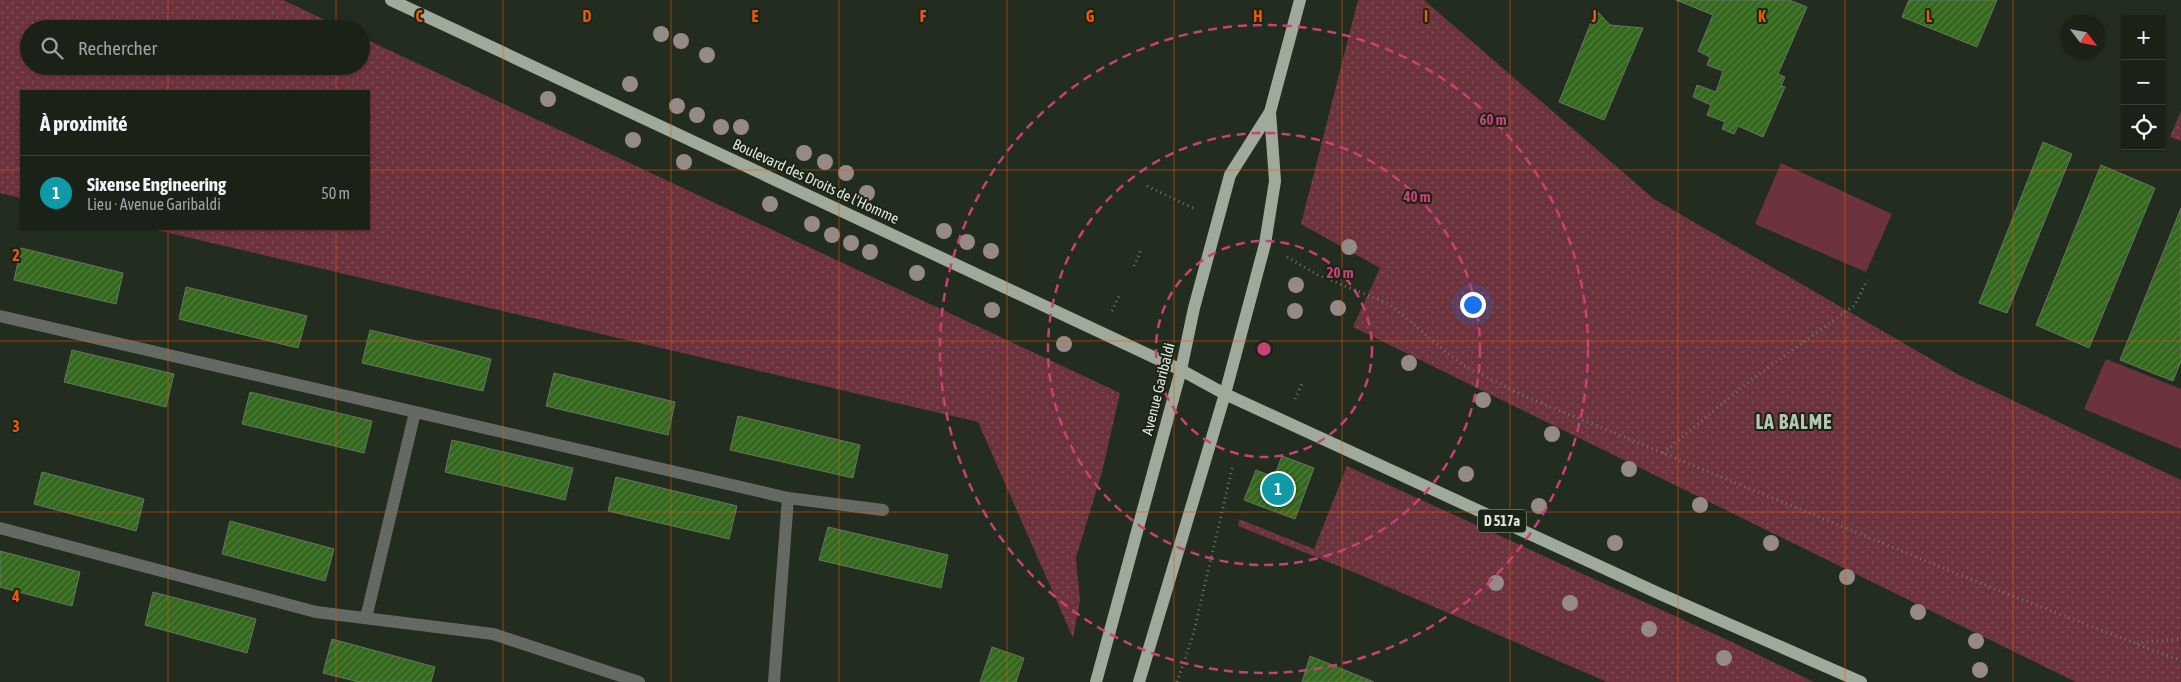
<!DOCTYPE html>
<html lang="fr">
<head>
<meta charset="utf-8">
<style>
  :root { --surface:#1a2217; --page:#232a20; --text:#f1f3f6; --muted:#9fa4a1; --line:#383f36; --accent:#ea580c }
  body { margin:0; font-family:"Asap Condensed",sans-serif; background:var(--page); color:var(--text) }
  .controls { position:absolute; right:15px; top:15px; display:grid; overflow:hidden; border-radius:0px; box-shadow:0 1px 4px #0004 }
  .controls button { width:45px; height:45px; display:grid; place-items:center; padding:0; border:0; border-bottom:1px solid var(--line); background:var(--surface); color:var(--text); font:25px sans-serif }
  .compass { position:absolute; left:2061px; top:15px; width:45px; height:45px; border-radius:50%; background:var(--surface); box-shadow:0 1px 4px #0004; rotate:122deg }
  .you { position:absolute; left:1472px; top:304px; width:18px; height:18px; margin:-12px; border:4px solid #fff; border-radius:50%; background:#1a73e8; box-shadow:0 0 0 8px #1a73e833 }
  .badge { display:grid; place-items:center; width:32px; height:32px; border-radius:50%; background:var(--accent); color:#fff; font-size:16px; font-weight:700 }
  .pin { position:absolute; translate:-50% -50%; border:2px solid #fff; box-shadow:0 1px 5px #0006 }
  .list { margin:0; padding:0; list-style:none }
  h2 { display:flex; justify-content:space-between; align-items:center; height:65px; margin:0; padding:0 20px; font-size:21px }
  h2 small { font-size:16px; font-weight:400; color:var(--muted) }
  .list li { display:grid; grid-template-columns:32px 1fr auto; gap:15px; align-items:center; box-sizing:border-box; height:75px; padding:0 20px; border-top:1px solid var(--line) }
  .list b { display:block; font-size:19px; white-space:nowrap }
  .list p { margin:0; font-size:16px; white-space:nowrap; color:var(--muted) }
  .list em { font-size:16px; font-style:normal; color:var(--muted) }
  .icon { flex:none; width:28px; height:28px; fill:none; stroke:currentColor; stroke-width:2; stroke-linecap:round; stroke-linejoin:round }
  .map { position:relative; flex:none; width:2181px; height:682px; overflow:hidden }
  .search { position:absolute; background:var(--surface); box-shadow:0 1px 4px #0004; left:20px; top:20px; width:350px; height:55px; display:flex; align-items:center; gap:12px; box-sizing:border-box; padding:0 18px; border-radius:28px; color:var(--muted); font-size:19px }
  .panel { position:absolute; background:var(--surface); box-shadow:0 1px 4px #0004; left:20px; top:90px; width:350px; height:140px; border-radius:0px }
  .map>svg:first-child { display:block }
  .grass { fill:url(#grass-dots) }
  .garden { fill:#6d333c }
  .building { fill:url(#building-hatch); stroke:#677463 }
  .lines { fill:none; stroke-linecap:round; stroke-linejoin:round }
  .path { stroke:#6e776b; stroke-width:3; stroke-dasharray:1 4; stroke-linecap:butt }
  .minor { stroke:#646a63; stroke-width:12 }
  .major { stroke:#9faa9b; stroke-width:12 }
  .tree { fill:#958a85 }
  .grid { fill:none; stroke:#e8590c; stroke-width:1; stroke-opacity:0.55 }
  .ring { fill:none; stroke:#c84175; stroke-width:2.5; stroke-dasharray:9 6 }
  .labels { text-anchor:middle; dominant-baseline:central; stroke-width:4; stroke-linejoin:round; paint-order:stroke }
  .shield { fill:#192416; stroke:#a4aca2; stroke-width:1 }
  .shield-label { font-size:14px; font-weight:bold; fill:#e0e7de }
  .street-label { font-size:15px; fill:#e0e7de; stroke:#192416 }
  .district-label { font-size:20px; font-weight:bold; letter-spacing:1px; fill:#b7c5b2; stroke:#192416 }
  .grid-label { font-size:16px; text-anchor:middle; font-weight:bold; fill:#e8590c; stroke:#192416; stroke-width:4; stroke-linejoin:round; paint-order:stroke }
  .centre { fill:#c84175; stroke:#192416; stroke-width:2.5 }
  .ring-label { font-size:15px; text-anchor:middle; font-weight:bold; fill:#c84175; stroke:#192416; stroke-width:4; stroke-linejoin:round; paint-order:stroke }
</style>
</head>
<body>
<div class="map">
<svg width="2181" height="682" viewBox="0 0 2181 682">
  <defs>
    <pattern id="grass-dots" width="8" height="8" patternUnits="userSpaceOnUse" patternTransform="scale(1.25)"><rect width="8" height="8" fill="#6d333c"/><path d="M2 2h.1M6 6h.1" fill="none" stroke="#825158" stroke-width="1.8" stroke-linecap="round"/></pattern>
    <pattern id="building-hatch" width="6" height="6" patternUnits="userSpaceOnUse" patternTransform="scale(1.25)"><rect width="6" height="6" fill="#34681d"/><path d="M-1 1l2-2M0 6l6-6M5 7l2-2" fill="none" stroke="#517e3d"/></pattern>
  </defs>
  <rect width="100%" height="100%" fill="#232d1f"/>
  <path class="grass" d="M0 0H283L344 29H29V66H361V37L1120 393 1102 472 1076 558 1080 600 1073 638 978 422 152 229H369V91H21V198L0 193Z
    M1358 0H1424L1654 199 1957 374 2181 480V682H2076L1353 327 1380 268 1301 224Z
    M2181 111V141L2170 137Z
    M1347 466 1734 643 1814 682H1607L1356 573 1238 526 1239 519 1314 549Z"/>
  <path class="garden" d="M1781 163 1892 214 1866 272 1755 224Z
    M2106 359 2181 389V449L2084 409Z"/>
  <path class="building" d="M1676 0H1789L1807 7 1778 74 1785 77 1781 86 1785 87 1763 137 1738 126 1734 134 1722 129 1725 122 1707 115 1711 105 1693 97 1697 85 1716 92 1723 71 1707 65 1710 57 1698 51 1713 15Z
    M1909 0H1997L1977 47 1902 17Z
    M1596 10 1610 25 1643 28 1604 120 1559 102Z
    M2043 142 2072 154 2007 313 1979 303Z
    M2101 165 2155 188 2089 348 2036 325Z
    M2181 208V361L2173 381 2120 360Z
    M21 248 123 273 116 304 14 280Z
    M186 287 307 316 298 348 179 319Z
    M370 330 491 359 483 391 362 363Z
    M72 350 174 374 166 407 64 382Z
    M554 373 675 402 668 435 546 406Z
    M250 392 372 421 364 453 242 424Z
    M738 416 860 445 853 478 730 450Z
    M452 440 573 468 565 500 445 472Z
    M1282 456 1314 468 1295 519 1244 500 1256 470 1274 477Z
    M42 472 144 499 136 531 34 504Z
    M616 477 737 506 729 539 608 511Z
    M230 521 334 549 325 581 222 554Z
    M828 527 948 555 941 588 819 560Z
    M0 551 80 572 72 606 0 587Z
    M153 592 256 619 247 653 145 625Z
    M332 639 435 667 431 682H359L323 673Z
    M992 647 1024 658 1016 682H980Z
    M1310 656 1374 682H1302Z"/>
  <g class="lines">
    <path class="path" d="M1147 186 1195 209
      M1287 257 1318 275 1389 304 1461 364 1524 396 1987 586 2181 661
      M1134 266 1141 250
      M1112 311 1120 294
      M1295 399 1303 381
      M1663 453 1751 380 1855 305 1867 280
      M2137 643 2181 639
      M1177 682 1193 635 1233 465"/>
    <path class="minor" d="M0 316 788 498 774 682
      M788 498 883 510
      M0 528 316 612 493 634 639 682
      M366 618 415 412"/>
    <path class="major" d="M391 0 1181 370 1225 394 1660 594 1861 682
      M1096 682 1181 370 1194 308 1230 175 1270 112 1300 0
      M1139 682 1225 394 1265 244 1275 181 1270 112"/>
  </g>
  <g class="tree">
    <circle cx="661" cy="34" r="8"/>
    <circle cx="681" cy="41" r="8"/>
    <circle cx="707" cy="55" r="8"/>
    <circle cx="630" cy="84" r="8"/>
    <circle cx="548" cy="99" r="8"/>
    <circle cx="677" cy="106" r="8"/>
    <circle cx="697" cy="115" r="8"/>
    <circle cx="721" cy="127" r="8"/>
    <circle cx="741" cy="127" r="8"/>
    <circle cx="633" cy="140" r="8"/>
    <circle cx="804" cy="153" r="8"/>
    <circle cx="684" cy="162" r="8"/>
    <circle cx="825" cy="162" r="8"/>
    <circle cx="846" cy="173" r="8"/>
    <circle cx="867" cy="193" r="8"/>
    <circle cx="770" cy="204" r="8"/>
    <circle cx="812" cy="224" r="8"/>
    <circle cx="944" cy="231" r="8"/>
    <circle cx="832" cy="235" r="8"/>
    <circle cx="967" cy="242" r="8"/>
    <circle cx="851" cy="243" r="8"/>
    <circle cx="1349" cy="247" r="8"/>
    <circle cx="991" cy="251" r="8"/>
    <circle cx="870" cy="252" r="8"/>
    <circle cx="917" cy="273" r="8"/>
    <circle cx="1296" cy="285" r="8"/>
    <circle cx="1338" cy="308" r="8"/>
    <circle cx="992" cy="310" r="8"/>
    <circle cx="1295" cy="311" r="8"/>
    <circle cx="1064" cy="344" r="8"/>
    <circle cx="1409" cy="363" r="8"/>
    <circle cx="1483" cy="400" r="8"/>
    <circle cx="1552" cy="434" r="8"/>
    <circle cx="1629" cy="469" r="8"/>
    <circle cx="1466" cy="474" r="8"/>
    <circle cx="1700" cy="505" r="8"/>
    <circle cx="1539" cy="506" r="8"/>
    <circle cx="1615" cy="543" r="8"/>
    <circle cx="1771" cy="543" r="8"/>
    <circle cx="1847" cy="577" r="8"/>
    <circle cx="1496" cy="583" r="8"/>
    <circle cx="1570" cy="603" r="8"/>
    <circle cx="1918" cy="612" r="8"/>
    <circle cx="1649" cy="629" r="8"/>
    <circle cx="1976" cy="641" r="8"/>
    <circle cx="1724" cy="658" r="8"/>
    <circle cx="1980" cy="670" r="8"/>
  </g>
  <path class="grid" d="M168 0V29M336 0V29M503 0V682M671 0V682M839 0V682M1007 0V682M1174 0V682M1342 0V682M1510 0V682M1678 0V682M1845 0V682M2013 0V682M168 66V91M336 66V91M0 170H21M369 170H2181M168 229V682M336 229V682M0 341H2181M0 512H2181"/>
  <g class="ring">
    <circle cx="1264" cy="349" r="108"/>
    <circle cx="1264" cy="349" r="216"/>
    <circle cx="1264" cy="349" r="324"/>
  </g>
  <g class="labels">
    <rect class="shield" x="1478" y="509.5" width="48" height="23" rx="4"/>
    <g class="shield-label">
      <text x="1502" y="521">D 517a</text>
    </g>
    <g class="street-label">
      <text transform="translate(816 181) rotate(25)">Boulevard des Droits de l'Homme</text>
      <text transform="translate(1158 389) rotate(-76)">Avenue Garibaldi</text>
    </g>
    <g class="district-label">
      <text x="1794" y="421">LA BALME</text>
    </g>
  </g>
  <g class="grid-label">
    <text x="419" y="22">C</text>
    <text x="587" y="22">D</text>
    <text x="755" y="22">E</text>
    <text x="923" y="22">F</text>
    <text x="1090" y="22">G</text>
    <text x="1258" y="22">H</text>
    <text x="1426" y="22">I</text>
    <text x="1594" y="22">J</text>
    <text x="1762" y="22">K</text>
    <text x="1929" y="22">L</text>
    <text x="16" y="261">2</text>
    <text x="16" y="432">3</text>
    <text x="16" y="602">4</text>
  </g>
  <circle cx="1264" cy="349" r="8" class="centre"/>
  <g class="ring-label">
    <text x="1493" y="125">60 m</text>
    <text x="1417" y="202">40 m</text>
    <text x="1340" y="278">20 m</text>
  </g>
</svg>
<div class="controls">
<button>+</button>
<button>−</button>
<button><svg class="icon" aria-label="locate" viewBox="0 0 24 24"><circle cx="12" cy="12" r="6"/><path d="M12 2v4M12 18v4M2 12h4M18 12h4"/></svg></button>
</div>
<svg class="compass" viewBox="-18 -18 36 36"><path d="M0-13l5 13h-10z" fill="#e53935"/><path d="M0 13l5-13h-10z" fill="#9fa4a1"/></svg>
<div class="you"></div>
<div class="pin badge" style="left:1278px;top:489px;background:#0f9aa8">1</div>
<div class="search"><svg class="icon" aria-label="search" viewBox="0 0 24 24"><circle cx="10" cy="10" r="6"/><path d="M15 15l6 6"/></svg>Rechercher</div>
<section class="panel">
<h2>À proximité<small></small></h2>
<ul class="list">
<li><span class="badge" style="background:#0f9aa8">1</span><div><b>Sixense Engineering</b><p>Lieu · Avenue Garibaldi</p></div><em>50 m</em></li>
</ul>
</section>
</div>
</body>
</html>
